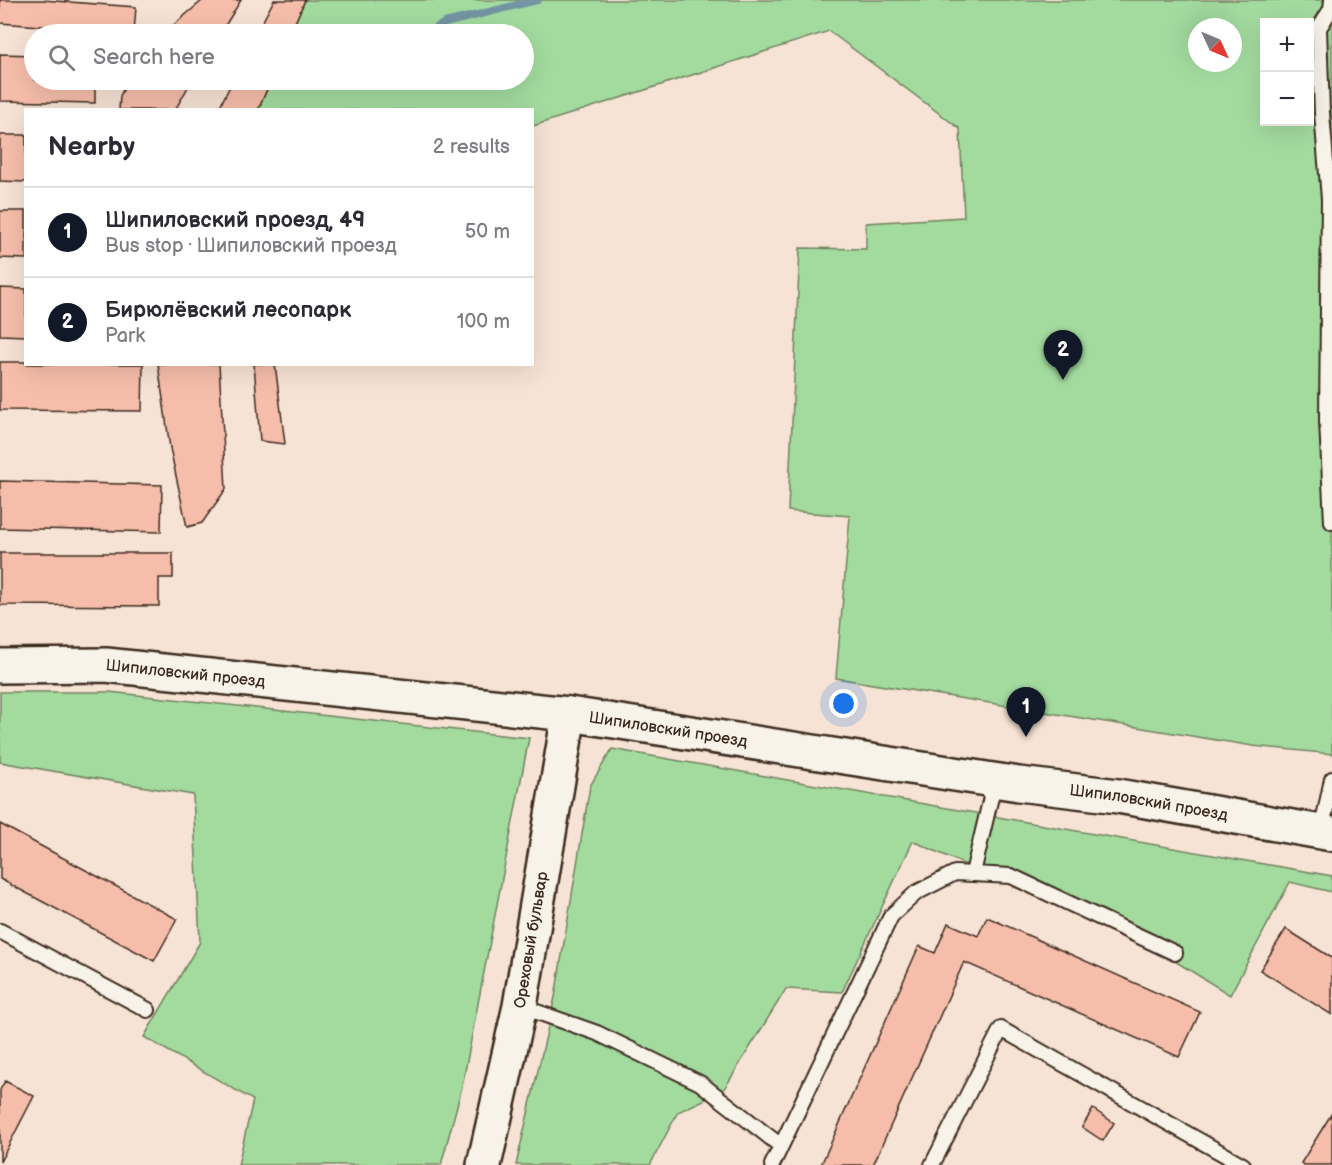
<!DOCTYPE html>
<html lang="en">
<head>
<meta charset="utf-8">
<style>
  :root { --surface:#fff; --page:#f2f2f3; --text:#2b2b33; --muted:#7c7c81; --line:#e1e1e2; --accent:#111827 }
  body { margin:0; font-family:"Balsamiq Sans",sans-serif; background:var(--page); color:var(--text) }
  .controls { position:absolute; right:18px; top:18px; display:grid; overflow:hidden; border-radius:0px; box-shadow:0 6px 24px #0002 }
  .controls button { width:54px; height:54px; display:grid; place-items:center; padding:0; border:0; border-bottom:2px solid var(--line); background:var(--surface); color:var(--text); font:30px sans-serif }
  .compass { position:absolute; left:1188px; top:18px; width:54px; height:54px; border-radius:50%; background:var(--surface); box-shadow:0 6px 24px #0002; rotate:134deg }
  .you { position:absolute; left:844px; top:704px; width:21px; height:21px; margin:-15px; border:4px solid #fff; border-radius:50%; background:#1a73e8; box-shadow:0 0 0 9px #1a73e833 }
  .badge { display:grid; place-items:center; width:39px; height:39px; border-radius:50%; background:var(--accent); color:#fff; font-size:20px; font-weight:700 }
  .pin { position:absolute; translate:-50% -50px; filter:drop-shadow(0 2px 3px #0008) }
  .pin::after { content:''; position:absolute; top:32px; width:21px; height:18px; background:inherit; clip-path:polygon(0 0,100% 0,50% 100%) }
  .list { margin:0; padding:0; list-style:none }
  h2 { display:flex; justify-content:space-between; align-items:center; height:78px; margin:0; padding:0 24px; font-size:26px }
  h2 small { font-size:20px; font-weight:400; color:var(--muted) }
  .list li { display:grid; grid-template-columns:39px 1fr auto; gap:18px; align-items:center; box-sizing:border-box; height:90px; padding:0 24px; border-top:2px solid var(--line) }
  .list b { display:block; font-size:22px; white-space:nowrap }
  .list p { margin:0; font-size:20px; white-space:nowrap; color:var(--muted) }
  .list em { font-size:20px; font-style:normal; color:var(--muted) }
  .icon { flex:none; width:33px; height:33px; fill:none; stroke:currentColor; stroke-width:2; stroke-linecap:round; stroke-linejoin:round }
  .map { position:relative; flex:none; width:1332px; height:1165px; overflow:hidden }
  .search { position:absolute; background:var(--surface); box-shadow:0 6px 24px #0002; left:24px; top:24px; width:510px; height:66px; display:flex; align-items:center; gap:15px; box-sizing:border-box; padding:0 21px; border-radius:33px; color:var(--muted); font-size:22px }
  .panel { position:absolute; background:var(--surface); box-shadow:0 6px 24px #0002; left:24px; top:108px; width:510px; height:258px; border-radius:0px }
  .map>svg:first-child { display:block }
  .green { fill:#a3db9f; stroke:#6f825e; stroke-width:1.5; fill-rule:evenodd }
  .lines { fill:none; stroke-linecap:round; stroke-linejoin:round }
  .stream { stroke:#7394a3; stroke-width:8 }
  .building { fill:#f6beaa; stroke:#3b2a1e; stroke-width:1.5 }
  .lane-casing { stroke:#3b2a1e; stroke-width:18 }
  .secondary-casing { stroke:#3b2a1e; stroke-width:38 }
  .lane { stroke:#f7f3e8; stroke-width:14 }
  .secondary { stroke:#f7f3e8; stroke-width:33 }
  .labels { text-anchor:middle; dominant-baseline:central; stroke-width:4.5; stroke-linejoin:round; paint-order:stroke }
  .street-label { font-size:16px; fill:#3b2a1e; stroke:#f7f3e8 }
</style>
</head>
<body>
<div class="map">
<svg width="1332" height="1165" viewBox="0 0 1332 1165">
  <rect width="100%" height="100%" fill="#f7e3d5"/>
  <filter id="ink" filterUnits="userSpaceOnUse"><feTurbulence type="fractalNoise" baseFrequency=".0167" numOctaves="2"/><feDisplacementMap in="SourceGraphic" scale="12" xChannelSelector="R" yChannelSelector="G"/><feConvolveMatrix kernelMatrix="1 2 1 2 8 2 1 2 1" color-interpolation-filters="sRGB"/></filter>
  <g filter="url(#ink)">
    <path class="green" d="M305 0H1332V754L1253 746 836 678 850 516 788 511 800 248 866 249V223L964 217 960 129 829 31 533 126 532 110H258L271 80H524V34H290ZM1264 22H1310V122H1264ZM1197 27H1233V63H1197Z
      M0 692H109L529 738 462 1087 441 1165H238L253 1100 144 1037 200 942 193 795 0 762Z
      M612 749 1332 876V892L1290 882 1230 995 1165 955 913 841 842 992 786 989 723 1091 678 1112 650 1165H516L555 997 590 786Z"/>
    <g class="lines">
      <path class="stream" d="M426 34 445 23 537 0"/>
    </g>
    <path class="building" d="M0 0H42L136 7 134 33 0 23Z
      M203 0H241L220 34H163Z
      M274 0H305L290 34H256Z
      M0 54 34 55V80H95V103L0 101Z
      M128 80H192L175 110H119L120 96Z
      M233 80H271L258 110H218Z
      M0 135H26V182L0 181Z
      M0 211H26V259L0 258Z
      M0 288 26 289V336L0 335Z
      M0 362H26V364H143L142 411 0 410Z
      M158 364H219L226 489 202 523 187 527 170 448Z
      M254 364H275L285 444 260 441Z
      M0 481 162 485 161 532 0 528Z
      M0 553H173V578H159V606L0 605Z
      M0 824 177 919 154 961 0 879Z
      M987 917 1200 1012 1179 1057 964 962 873 1165H821L919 946 935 953 948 923 978 936Z
      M1286 929 1332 958V1015L1260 970Z
      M5 1081 34 1096 0 1162V1090Z
      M1093 1109 1114 1123 1103 1141 1082 1127Z
      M1332 1113V1165H1304L1301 1163Z"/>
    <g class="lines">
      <g class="lane-casing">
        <path id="lane" d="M1332 0 1331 9 1319 28 1322 113 1329 199 1327 421 1332 522
          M1321 832 1332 779
          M973 873 995 780
          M0 931 148 1010
          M520 1006 597 1033 700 1083 781 1146
          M772 1165 891 916 916 893 955 873 1011 876 1175 953
          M932 1165 1001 1029 1243 1165"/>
      </g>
      <g class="secondary-casing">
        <g id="secondary">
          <path id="s1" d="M0 666 106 665 569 714 1019 784 1118 796 1332 834"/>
          <path id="s2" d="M484 1165 520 1006 569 714"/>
        </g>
      </g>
      <use href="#lane" class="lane"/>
      <use href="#secondary" class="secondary"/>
    </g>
  </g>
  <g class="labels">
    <g class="street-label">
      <text stroke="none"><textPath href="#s1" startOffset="186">Шипиловский проезд</textPath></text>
      <text stroke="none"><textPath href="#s1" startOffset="672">Шипиловский проезд</textPath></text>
      <text stroke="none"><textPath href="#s1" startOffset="1158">Шипиловский проезд</textPath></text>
      <text stroke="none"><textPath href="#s2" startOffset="230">Ореховый бульвар</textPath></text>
    </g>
  </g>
</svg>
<div class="controls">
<button>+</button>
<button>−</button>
</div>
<svg class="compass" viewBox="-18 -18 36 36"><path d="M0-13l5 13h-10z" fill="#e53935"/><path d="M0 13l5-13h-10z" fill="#7c7c81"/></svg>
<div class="you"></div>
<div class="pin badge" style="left:1026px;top:737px">1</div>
<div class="pin badge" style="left:1063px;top:380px">2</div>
<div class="search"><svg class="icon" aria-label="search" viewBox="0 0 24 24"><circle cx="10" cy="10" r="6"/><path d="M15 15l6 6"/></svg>Search here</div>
<section class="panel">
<h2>Nearby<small>2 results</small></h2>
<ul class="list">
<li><span class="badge">1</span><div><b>Шипиловский проезд, 49</b><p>Bus stop · Шипиловский проезд</p></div><em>50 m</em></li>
<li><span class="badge">2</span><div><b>Бирюлёвский лесопарк</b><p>Park</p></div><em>100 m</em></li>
</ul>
</section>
</div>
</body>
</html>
